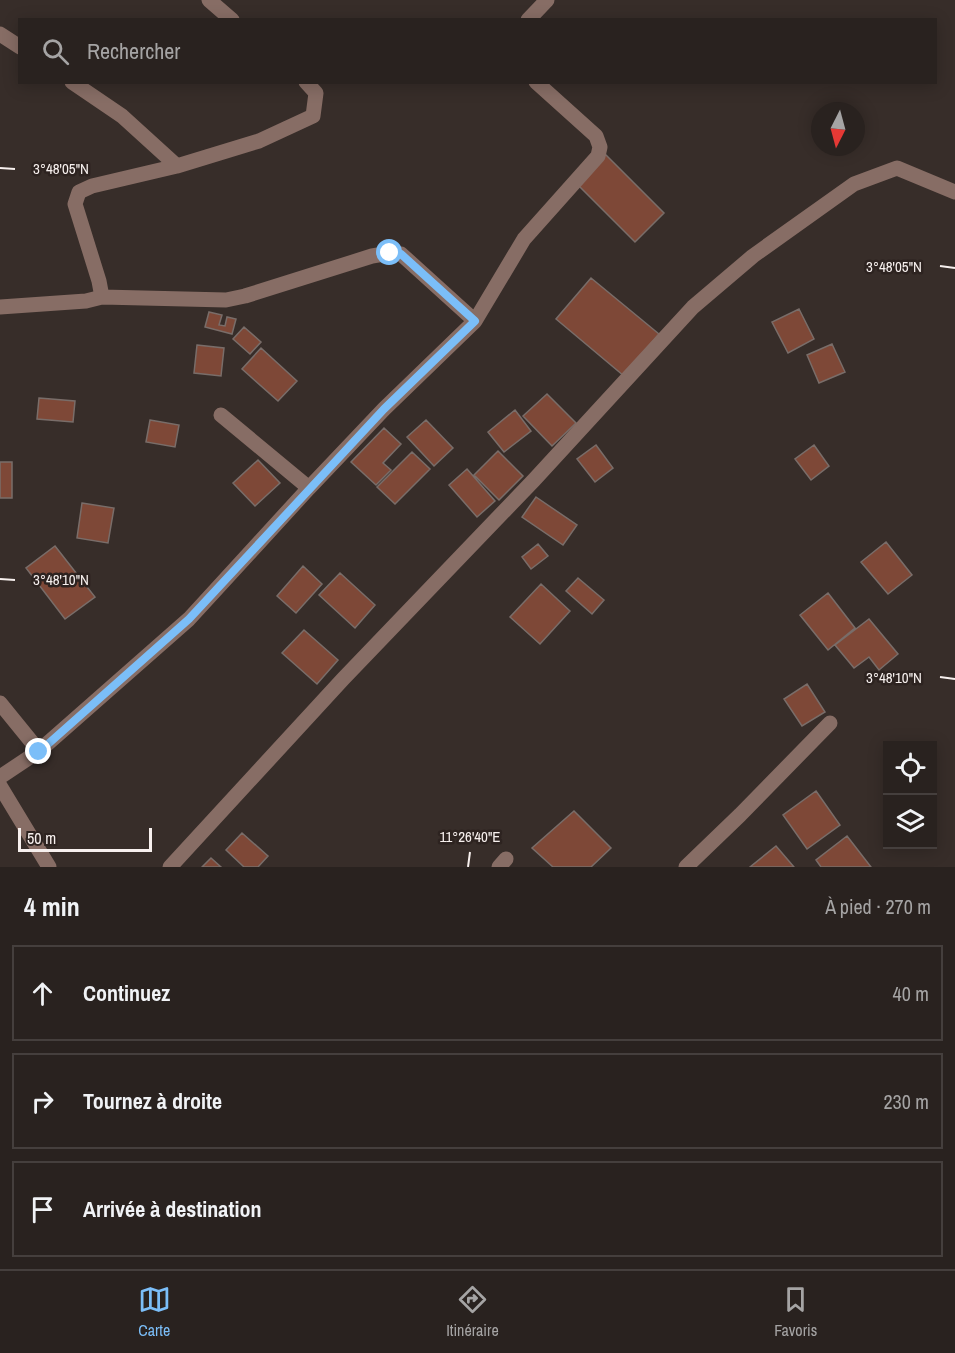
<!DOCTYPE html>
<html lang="fr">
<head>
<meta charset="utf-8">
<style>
  :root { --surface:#29221f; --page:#352f2c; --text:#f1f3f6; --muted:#a5a4a4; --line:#453f3d; --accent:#7bbef8 }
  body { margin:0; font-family:"Archivo Narrow",sans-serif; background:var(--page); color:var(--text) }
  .controls { position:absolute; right:18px; bottom:18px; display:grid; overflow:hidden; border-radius:0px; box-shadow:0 3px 15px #0003 }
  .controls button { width:54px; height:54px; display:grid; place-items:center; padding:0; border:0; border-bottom:2px solid var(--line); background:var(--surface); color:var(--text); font:30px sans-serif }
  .compass { position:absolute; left:811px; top:102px; width:54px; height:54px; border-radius:50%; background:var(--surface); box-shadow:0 3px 15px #0003; rotate:186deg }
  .scale { position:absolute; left:18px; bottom:15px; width:134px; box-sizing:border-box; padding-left:6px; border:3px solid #f7f0ee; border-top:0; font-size:16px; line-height:21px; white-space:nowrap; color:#f7f0ee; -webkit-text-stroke:4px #2d2320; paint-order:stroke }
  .stop { position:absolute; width:18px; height:18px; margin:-14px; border:4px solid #7bbef8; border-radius:50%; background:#fff }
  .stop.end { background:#7bbef8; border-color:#fff; box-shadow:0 2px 6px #0008 }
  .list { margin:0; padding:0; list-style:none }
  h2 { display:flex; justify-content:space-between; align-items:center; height:78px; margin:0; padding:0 24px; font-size:26px }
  h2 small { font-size:20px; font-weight:400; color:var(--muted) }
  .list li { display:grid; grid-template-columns:39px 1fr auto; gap:18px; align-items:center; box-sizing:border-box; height:96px; margin:0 12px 12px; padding:0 12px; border:2px solid var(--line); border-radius:0px }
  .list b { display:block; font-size:22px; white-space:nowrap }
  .list em { font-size:20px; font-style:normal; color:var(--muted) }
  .icon { flex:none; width:33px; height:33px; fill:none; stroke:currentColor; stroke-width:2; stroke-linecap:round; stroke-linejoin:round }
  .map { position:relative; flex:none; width:955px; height:867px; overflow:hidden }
  .search { position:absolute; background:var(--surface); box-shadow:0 3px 15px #0003; left:18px; right:18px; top:18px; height:66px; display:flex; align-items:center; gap:15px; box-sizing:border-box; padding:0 21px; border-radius:0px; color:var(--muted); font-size:22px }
  .sheet { height:402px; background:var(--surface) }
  nav { display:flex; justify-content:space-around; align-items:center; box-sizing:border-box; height:84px; border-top:2px solid var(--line); background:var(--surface); font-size:16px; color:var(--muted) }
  nav a { display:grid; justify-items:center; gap:3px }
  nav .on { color:var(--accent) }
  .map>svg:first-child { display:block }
  .building { fill:#7e4837; stroke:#796d69; stroke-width:1.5 }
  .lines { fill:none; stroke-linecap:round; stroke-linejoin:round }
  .street { stroke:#876d65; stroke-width:15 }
  .route { stroke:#7bbef8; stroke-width:8 }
  .ticks { fill:none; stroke:#f7f0ee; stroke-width:2 }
  .ticks-label { font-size:15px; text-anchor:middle; fill:#f7f0ee; stroke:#2d2320; stroke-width:5; stroke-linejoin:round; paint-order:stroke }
</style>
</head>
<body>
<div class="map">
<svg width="955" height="867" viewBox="0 0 955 867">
  <rect width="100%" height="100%" fill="#372d29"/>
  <path class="building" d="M605 154 664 213 635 242 575 182Z
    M591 278 659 334 624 376 556 319Z
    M799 309 814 339 788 353 772 322Z
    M209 312 222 315 219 325 225 326 227 317 236 319 232 334 205 327Z
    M244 327 261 342 250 354 233 339Z
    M832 344 845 372 819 383 807 355Z
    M197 345 224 348 221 376 194 373Z
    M261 348 297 381 278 401 242 369Z
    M547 394 576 423 552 446 523 416Z
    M39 398 75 401 73 422 37 419Z
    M515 410 531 431 504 452 488 432Z
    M150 420 179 425 175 447 146 442Z
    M426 420 453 448 434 466 407 437Z
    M384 428 401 444 383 463 391 470 376 485 351 462Z
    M596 445 613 468 595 482 577 459Z
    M814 445 829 466 811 480 795 459Z
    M498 451 523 476 499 500 474 475Z
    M412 452 430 469 395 504 377 487Z
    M258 460 280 483 255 506 233 483Z
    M0 462H12V498H0Z
    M467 469 495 501 477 517 449 485Z
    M536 497 577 525 563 545 522 517Z
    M82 503 114 508 108 543 77 538Z
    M886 542 912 575 888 594 861 562Z
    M538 544 548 556 531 569 522 557Z
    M55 546 95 597 65 619 26 568Z
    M303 566 322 584 296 613 277 596Z
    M340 573 375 605 355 628 319 595Z
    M578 578 604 600 592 614 566 591Z
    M541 584 570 611 540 644 510 617Z
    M828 593 855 628 828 650 800 615Z
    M869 619 898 654 879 670 869 657 854 668 835 645Z
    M304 630 338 660 317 684 282 653Z
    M807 684 825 712 802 726 784 699Z
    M816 791 840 825 807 849 783 815Z
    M574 811 611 848 591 867H553L532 848Z
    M242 833 268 856 258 867H244L226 850Z
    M847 836 871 867H821L816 860Z
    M776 846 794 867H750Z
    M211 858 221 867H202Z"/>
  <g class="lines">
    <path class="street" d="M209 0 232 20
      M528 20 547 0
      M0 34 20 47
      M72 82 122 116 177 166 259 141 313 116 316 93 306 82
      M102 297 226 300 245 296 372 256 390 253 401 254 475 321
      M0 307 86 301 102 297 99 281 75 204 79 192 92 186 177 166
      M221 415 309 488 384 409 475 321 524 239 598 156 600 147 596 136 536 82
      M0 703 39 751
      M0 777 39 751 189 619 309 488
      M0 786 49 867
      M170 867 343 679 534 480 693 307 753 256 854 184 897 168 955 192
      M499 867 506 859
      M686 867 740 815 830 723"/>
  </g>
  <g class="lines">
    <path class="route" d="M39 752 189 619 384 409 475 321 401 254 390 253"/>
  </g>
  <path class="ticks" d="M0 168 15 169M940 266 955 268M0 579 15 580M940 677 955 679M468 867 470 852"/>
  <g class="ticks-label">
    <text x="61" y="174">3°48'05"N</text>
    <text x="894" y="272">3°48'05"N</text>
    <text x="61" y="585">3°48'10"N</text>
    <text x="894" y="683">3°48'10"N</text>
    <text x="470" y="842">11°26'40"E</text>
  </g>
</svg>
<div class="controls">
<button><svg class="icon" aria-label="locate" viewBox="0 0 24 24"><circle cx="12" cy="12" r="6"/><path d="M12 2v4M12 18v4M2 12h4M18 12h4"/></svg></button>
<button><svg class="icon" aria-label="layers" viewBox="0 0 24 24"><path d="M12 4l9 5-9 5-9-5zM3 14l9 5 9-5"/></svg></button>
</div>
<svg class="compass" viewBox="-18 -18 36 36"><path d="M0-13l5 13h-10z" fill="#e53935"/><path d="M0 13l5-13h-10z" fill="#a5a4a4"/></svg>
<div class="scale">50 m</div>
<div class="stop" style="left:390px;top:253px"></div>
<div class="stop end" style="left:39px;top:752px"></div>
<div class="search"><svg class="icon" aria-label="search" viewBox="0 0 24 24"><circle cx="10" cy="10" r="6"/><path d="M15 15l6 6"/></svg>Rechercher</div>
</div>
<section class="sheet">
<h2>4 min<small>À pied · 270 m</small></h2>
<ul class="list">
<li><svg class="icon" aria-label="ahead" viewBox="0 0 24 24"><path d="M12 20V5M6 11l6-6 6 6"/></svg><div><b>Continuez</b></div><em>40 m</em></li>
<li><svg class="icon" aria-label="right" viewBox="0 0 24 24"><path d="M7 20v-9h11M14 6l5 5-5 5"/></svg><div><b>Tournez à droite</b></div><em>230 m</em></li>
<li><svg class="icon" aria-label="arrive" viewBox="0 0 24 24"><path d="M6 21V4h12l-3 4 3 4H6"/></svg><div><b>Arrivée à destination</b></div></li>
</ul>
</section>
<nav>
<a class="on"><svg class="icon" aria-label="map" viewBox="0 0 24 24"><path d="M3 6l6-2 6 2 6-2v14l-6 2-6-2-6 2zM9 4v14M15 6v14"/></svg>Carte</a>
<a><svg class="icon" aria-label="directions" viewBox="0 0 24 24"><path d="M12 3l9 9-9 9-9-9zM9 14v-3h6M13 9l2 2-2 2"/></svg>Itinéraire</a>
<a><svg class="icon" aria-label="saved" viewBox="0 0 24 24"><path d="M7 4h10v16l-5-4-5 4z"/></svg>Favoris</a>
</nav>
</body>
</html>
